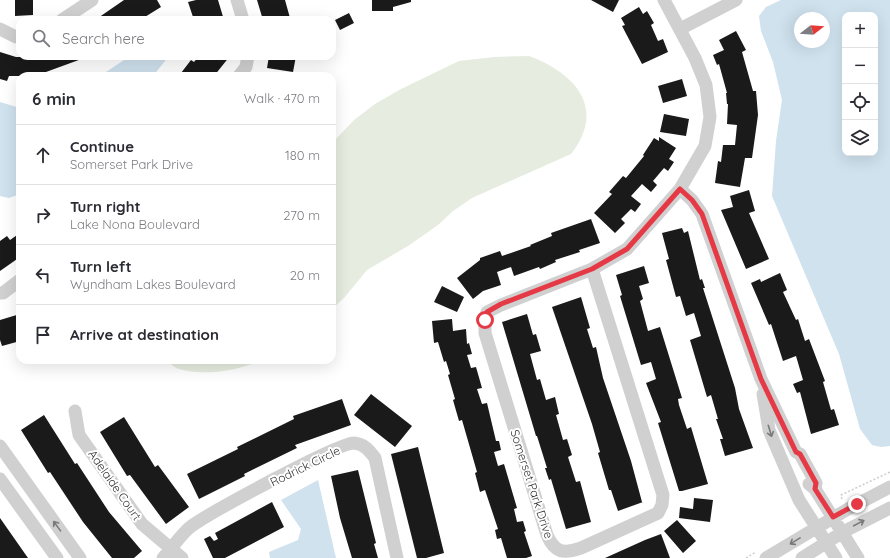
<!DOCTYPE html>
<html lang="en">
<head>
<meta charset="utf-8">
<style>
  :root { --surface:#fff; --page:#f7f7f7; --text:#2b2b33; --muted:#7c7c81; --line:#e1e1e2 }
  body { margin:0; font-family:Quicksand,sans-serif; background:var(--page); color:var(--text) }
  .controls { position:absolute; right:12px; top:12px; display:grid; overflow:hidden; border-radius:8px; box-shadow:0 4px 16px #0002 }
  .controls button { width:36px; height:36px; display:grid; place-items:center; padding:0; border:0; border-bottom:1px solid var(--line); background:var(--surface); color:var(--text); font:20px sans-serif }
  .compass { position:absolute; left:794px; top:12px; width:36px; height:36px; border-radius:50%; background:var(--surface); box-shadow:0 4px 16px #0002; rotate:73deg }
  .stop { position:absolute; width:12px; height:12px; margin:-9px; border:3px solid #e63946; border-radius:50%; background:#fff }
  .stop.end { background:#e63946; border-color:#fff; box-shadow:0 1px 4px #0008 }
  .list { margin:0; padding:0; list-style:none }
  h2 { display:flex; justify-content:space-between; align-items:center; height:52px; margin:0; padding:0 16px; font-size:17px }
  h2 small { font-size:13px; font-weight:400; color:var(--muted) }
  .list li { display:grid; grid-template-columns:26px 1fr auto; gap:12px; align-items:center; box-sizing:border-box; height:60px; padding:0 16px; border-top:1px solid var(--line) }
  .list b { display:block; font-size:15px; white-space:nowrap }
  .list p { margin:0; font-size:13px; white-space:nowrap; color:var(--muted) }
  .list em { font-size:13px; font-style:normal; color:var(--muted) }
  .icon { flex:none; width:22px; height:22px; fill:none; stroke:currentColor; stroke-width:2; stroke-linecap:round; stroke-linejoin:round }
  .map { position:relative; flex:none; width:890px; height:558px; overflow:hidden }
  .search { position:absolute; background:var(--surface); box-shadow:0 4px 16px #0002; left:16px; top:16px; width:320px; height:44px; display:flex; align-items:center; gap:10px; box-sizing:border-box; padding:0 14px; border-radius:12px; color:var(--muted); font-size:15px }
  .panel { position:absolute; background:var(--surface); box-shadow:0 4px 16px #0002; left:16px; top:72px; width:320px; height:292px; border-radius:12px }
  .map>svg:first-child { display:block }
  .green { fill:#e6ecdf }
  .water { fill:#cfe2ee; fill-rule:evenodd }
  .building { fill:#1a1a1a }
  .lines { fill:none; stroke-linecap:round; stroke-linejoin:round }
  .path { stroke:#cdcdcd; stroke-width:1.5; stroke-dasharray:2 2; stroke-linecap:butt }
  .minor { stroke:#d0d0d0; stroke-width:13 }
  .oneway { stroke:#7a7a7a }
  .route { stroke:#e63946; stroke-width:5 }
  .labels { text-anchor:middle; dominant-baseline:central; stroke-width:4; stroke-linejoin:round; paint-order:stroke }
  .street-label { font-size:12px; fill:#333; stroke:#fff }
</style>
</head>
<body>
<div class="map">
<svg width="890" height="558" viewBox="0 0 890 558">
  <rect width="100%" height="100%" fill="#fff"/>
  <path class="green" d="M529 56C575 73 607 108 571 154L472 198 453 211 438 225 408 246 367 270 344 298 332 309V143L354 120 375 104 401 89 459 61 494 57Z
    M167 360H261C237 371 204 376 179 369 174 368 170 363 167 360Z"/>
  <path class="water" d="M781 0H890V446L881 447 872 445 860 429 839 354 772 196 776 141 782 100 773 62 761 31 759 16 766 7ZM845 15H875V153H845ZM800 18H824V42H800Z
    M130 56H169L153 76H100Z
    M0 102 20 108V194L9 198 0 196Z
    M318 480 336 558H270L269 552 298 540 301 529 281 500Z"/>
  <path class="building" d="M15 0H33V15L15 16Z
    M124 0H157L161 7 140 20H95Z
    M196 0H218L224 20H194L188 2Z
    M257 0H285L290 18 263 20Z
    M372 0H411V2L393 7V11H372Z
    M591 0H619L613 12Z
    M639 7 643 14 647 11 654 23 651 25 658 41 663 39 668 52 642 64 622 26 625 25 621 18Z
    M349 13 354 23 340 30 335 20Z
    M736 31 746 50 742 52 753 91H756L758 115 752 158H745L740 187 715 183 718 161 721 162 723 145H735L737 125 727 124 728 104H727L726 93H727L719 64 717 65 713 55 724 50 719 40Z
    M0 52 16 57H87L35 76H9L7 81 0 79Z
    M199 56H230L214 76H185L181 73 191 60 194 62Z
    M269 56H296L293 72 267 68Z
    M682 79 687 96 663 103 658 86Z
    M664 114 689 119 686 136 660 132Z
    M659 137 676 148 669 159 674 162 668 171 664 168 653 181 657 185 651 192 642 184 631 196 641 204 635 212 631 209 621 219 625 223 615 233 594 213 612 194 609 192 623 176 626 178 644 156 643 155 654 138 659 141Z
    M749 190 755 211 749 213 769 259 746 269 721 210 733 207 730 196Z
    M591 219 600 243 579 250 580 252 555 260 556 262 540 269 539 267 514 276 511 267 497 272 501 285 483 291 473 299 457 278 480 260V258L500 251 502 256 531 246 530 245 552 236 551 233Z
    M682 228 684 233 688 231 700 280 702 279 705 288H703L735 388 739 409 753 448 725 456 720 439H723L716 419H718L711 395 707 397 690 340 701 336 694 313 686 316 680 296 676 297 666 260 669 259 662 233Z
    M20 233V257L0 271V241L7 236 10 240Z
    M644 266 649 283 639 286 643 299 640 301 648 331 660 327 682 398 678 399 679 405 687 429 691 427 708 484 682 491H679L658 423 661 422 646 383 656 379 651 362 641 365 620 296 622 295 616 275Z
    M780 273 787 290 783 292 796 320 798 319 805 341 809 339 825 381 823 382 831 410 834 409 839 425 811 434 800 392 797 393 793 384 803 380 796 356 783 361 771 324 769 325 751 283 760 279 761 282Z
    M442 286 464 297 457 312 434 302Z
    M581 297 590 328 587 329 593 348 596 347 603 378 631 461 642 502H643L618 511 611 490H609L598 453 600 452 592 424 552 307Z
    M20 314V341L2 346 0 340V320Z
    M527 314 533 335 536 334 541 351 530 354 537 380 540 379 546 400 555 397 559 414 556 415 563 440 567 439 572 455 568 457 576 482 580 481 591 522 566 529 551 479 549 480 545 468H547L537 436H536L502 322Z
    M452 319 453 331 466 329 467 344 469 343 472 354 467 355 471 368 476 367 482 388 477 389 482 404 487 403 496 441H499L501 450 494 452 498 466 504 464 517 508 514 509 517 522 523 521 526 531 524 532 532 556 526 558H507L501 538 497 539 495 530 498 529 485 490 480 492 475 473 477 472 462 420 459 421 453 400 455 399 448 375 450 374 446 361 444 362 438 342 434 343 432 321Z
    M371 394 412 426 395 447 354 415Z
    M342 399 351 425 295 445 297 448 244 474 245 476 199 499 187 474 238 449 237 447 294 419 293 416Z
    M44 415 75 464 77 463 109 512 142 551 134 558H112L83 522 50 472 48 473 21 430Z
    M124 417 155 467 158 465 189 507 166 524 130 475 127 476 100 432Z
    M418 447 444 553 426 558H417L391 454Z
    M358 470 376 543 374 544 378 558H352L340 518 331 476Z
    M694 498 713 500 710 522 679 518 680 507 693 509Z
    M272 502 284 527 225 558H213L204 539 210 536 214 541 218 539 215 533Z
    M0 518 28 558H0Z
    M677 520 696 541 683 553 664 531Z
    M661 534 670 558H605L645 540Z"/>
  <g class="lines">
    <path class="path" d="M842 499 841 495 890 472
      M746 558 756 552"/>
    <path class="minor" d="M237 0 243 20
      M62 20 92 0
      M0 29 16 37H20
      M680 29 736 0
      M239 76 246 67 248 56
      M680 189 692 200 702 214 761 379 796 452 800 454 816 483 815 489
      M592 269 663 495 662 505 658 513 581 548C563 554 555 553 547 535L485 333V320L487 312 501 305 592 269 627 249 680 189 705 146 710 117 706 85 695 58 664 0
      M0 293H3L20 280
      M763 394 769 430 799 500 836 558
      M75 411 79 435 142 524 182 558
      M0 446 80 558
      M0 479 57 558
      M809 484 815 489 858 558
      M163 558C172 548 180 536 189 528 205 515 338 443 354 443 364 444 369 450 375 458L397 558
      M766 558 848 509 890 487
      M802 558 843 532 890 508"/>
  </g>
  <defs><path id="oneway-shaft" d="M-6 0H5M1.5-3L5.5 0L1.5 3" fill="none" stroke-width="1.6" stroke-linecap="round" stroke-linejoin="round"/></defs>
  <g class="oneway">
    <use href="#oneway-shaft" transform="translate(770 431) rotate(73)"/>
    <use href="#oneway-shaft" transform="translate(859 523) rotate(-28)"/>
    <use href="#oneway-shaft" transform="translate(57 526) rotate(-126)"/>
    <use href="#oneway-shaft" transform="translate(795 541) rotate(148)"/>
  </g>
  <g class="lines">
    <path class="route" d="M485 320 487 312 501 304 592 269 627 249 680 189 692 200 702 214 761 379 796 452 800 454 816 483 815 489 833 517 857 504"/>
  </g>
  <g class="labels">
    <g class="street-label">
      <text transform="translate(305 466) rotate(-26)">Rodrick Circle</text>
      <text transform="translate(532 484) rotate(72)">Somerset Park Drive</text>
      <text transform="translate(115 485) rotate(55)">Adelaide Court</text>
    </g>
  </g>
</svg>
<div class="controls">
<button>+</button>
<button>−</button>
<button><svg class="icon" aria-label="locate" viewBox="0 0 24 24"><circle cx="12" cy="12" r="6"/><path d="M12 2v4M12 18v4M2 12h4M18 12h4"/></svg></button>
<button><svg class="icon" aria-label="layers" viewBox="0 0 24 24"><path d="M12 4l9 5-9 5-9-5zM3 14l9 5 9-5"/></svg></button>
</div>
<svg class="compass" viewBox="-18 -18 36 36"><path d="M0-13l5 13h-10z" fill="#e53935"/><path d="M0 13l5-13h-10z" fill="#7c7c81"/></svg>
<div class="stop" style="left:485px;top:320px"></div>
<div class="stop end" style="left:857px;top:504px"></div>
<div class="search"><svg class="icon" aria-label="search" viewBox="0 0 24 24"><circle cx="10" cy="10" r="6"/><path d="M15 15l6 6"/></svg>Search here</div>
<section class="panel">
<h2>6 min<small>Walk · 470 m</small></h2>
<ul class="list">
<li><svg class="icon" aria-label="ahead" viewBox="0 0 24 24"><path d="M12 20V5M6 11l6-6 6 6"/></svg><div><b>Continue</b><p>Somerset Park Drive</p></div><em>180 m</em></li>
<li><svg class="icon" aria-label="right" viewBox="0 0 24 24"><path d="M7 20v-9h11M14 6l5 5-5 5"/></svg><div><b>Turn right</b><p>Lake Nona Boulevard</p></div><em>270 m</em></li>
<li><svg class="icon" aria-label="left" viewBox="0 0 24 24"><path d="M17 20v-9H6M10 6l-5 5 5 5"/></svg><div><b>Turn left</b><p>Wyndham Lakes Boulevard</p></div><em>20 m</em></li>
<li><svg class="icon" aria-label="arrive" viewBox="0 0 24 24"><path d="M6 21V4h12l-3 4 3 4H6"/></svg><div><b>Arrive at destination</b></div></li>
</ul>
</section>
</div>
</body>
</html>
